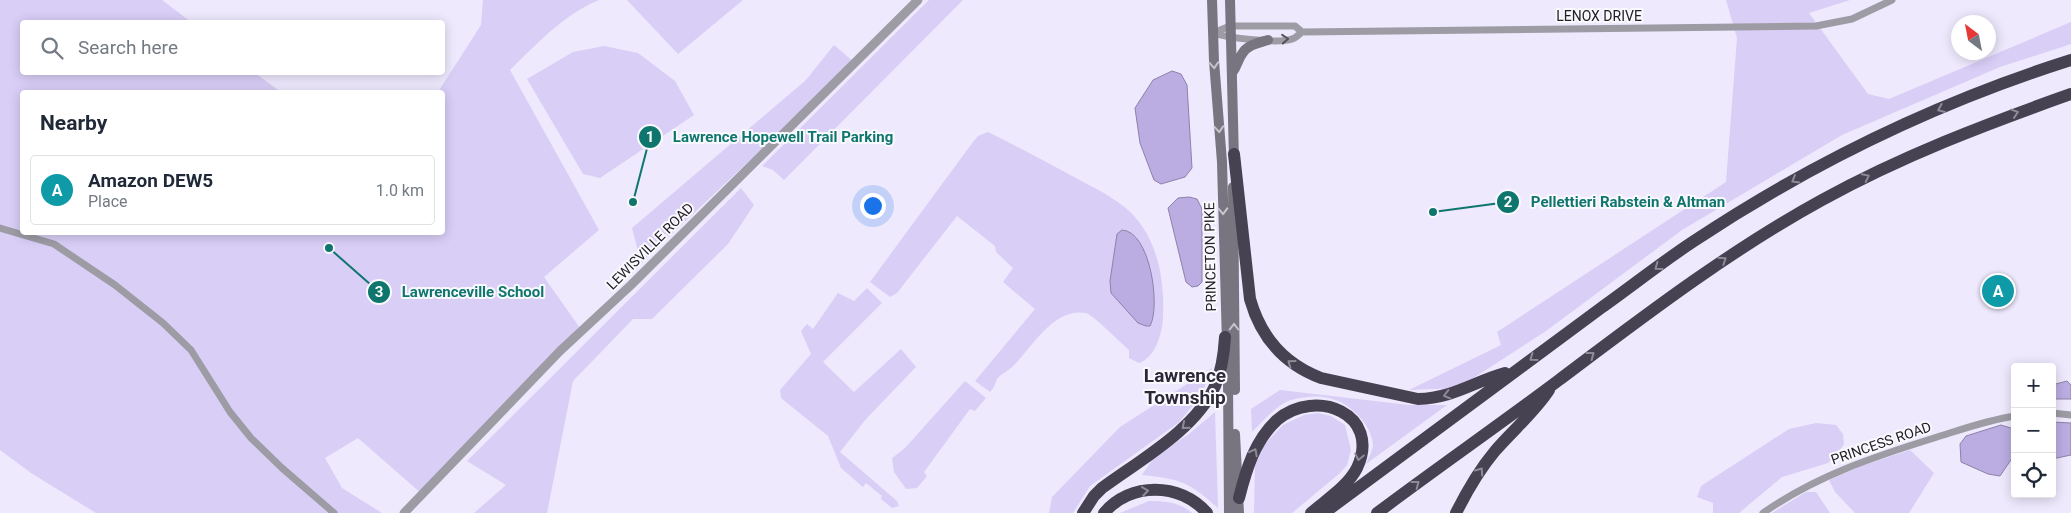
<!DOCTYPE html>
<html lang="en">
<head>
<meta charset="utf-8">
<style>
  :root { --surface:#fff; --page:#f2f2f3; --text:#1f2937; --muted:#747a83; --line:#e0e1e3; --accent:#d93025 }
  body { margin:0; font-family:Roboto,sans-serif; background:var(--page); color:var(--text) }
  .controls { position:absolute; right:15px; bottom:15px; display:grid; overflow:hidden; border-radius:5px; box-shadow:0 2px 12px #0003 }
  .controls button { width:45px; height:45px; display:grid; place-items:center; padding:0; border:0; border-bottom:1px solid var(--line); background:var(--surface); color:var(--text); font:25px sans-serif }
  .compass { position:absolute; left:1951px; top:15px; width:45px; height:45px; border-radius:50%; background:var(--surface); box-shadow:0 2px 12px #0003; rotate:328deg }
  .you { position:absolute; left:872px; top:205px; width:18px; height:18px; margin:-12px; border:4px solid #fff; border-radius:50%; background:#1a73e8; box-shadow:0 0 0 8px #1a73e833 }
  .badge { display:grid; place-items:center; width:32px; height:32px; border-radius:50%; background:var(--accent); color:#fff; font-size:16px; font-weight:700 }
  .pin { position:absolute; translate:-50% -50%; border:2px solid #fff; box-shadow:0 1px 5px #0006 }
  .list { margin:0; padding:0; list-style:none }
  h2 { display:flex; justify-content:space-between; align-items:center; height:65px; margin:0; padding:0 20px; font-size:21px }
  h2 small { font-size:16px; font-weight:400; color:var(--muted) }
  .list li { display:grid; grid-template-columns:32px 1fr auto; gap:15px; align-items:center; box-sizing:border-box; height:70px; margin:0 10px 10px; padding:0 10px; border:1px solid var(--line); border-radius:5px }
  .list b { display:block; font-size:19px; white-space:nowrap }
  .list p { margin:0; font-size:16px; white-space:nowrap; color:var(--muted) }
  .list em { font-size:16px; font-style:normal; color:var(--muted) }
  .icon { flex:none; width:28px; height:28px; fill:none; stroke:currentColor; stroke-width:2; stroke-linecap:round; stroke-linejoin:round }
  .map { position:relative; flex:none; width:2071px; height:513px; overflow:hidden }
  .search { position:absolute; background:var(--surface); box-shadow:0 2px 12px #0003; left:20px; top:20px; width:425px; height:55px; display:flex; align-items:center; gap:12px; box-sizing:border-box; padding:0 18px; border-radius:5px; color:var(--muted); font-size:19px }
  .panel { position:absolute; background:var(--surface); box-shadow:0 2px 12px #0003; left:20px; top:90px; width:425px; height:145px; border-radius:5px }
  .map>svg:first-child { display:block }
  .green { fill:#d9cef6 }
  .water { fill:#bbace2; stroke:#8d82aa }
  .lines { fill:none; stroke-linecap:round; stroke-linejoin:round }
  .minor { stroke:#9d9ba4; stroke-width:7 }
  .tertiary { stroke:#9d9ba4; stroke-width:9 }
  .secondary { stroke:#787581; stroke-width:10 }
  .motorway { stroke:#464252; stroke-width:12 }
  .oneway { stroke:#535159 }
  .oneway2 { stroke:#c6c4cb }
  .oneway3 { stroke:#8e8b96 }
  .labels { text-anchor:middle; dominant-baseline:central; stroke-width:4; stroke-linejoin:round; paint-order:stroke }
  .street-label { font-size:14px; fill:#222027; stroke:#faf9fd }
  .district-label { font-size:19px; font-weight:bold; fill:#2c2837; stroke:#faf9fd }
  .leader { fill:none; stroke:#0f766e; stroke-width:2 }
  .callout-dot { fill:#0f766e; stroke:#faf9fd; stroke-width:2 }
  .mark-label { font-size:15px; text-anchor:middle; font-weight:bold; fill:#fff }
  .callout-label { font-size:15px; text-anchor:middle; font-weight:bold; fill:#0f766e; stroke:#faf9fd; stroke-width:4; stroke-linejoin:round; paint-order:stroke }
</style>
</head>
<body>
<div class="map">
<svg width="2071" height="513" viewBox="0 0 2071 513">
  <rect width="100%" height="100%" fill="#eee9fd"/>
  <path class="green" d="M0 0H162L191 22H22V72L255 73 281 92H22V232H442V92H438L481 25 483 0H599C564 14 537 44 510 70L599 230 544 277 580 328 422 494 358 438 325 458 342 488 382 513H96L31 473 0 450Z
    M627 0H743L678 54Z
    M929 0H963L784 180 773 170 762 166Z
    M1726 0H1850L1809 13 1868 94 1889 99 2071 22V44L2000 67 1842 135 1682 230 1546 331 1458 388 1409 390 1501 345 1497 332 1726 182 1737 38Z
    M834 45 854 62 641 263 632 228 806 80Z
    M604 46 638 53 675 81 694 115 600 178 583 174 527 79 573 52Z
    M988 132C1018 147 1047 162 1076 178 1090 186 1106 193 1119 203 1155 227 1165 275 1163 315 1163 332 1156 357 1139 363L1129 358V350C1122 344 1092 314 1086 313 1053 307 1032 348 1012 367 1008 371 1001 374 997 379 995 384 994 388 990 392L975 381 1035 309 1003 282 1013 268 996 252 995 246 957 216 897 293 890 297 870 282 970 146 978 136Z
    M741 188 754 205 728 244 652 319H633L573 381 547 513H474L506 485 467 461Z
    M867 288 882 303 823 362 854 392 901 349 916 367 866 419 840 452 897 501 899 506 892 508 881 499 882 496 866 483 863 487 841 468 828 436 781 398 780 390 811 354 801 331 807 324 813 329 838 293 854 301Z
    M1212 368 1201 396 1178 423 1090 486 1073 513H1049L1052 497 1120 427Z
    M965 381 986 398 975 411 970 409 924 472 927 476 917 488 906 489 894 472 892 458 905 448Z
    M1280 390 1409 405H1447L1366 464C1368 459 1372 452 1373 446 1373 438 1368 427 1363 421 1344 397 1321 392 1291 400 1276 405 1263 421 1252 432L1251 409Z
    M1215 412 1218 508C1189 482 1181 479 1142 475L1154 457 1189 434Z
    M1318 413 1331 416 1345 425 1351 450 1347 465 1340 473 1292 513H1254L1255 466 1265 444 1283 425 1304 415Z
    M1816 423 1836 425 1843 434 1844 444 1838 453 1828 463 1782 477 1739 513H1713V503L1697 497 1701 486 1789 429Z
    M1910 450 1934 473 1909 513H1855L1835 492 1829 480 1864 465Z
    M1806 492H1816L1830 513H1772Z
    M1149 501C1165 501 1179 502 1192 513H1120Z"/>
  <path class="water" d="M1172 71 1181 74 1187 85 1192 168 1185 177 1161 184 1154 180 1140 143 1135 108 1153 80Z
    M1189 197 1197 199 1202 209V282L1198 286 1192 287 1186 282 1168 208 1178 198Z
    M1122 230C1150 231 1161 306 1150 326H1146L1138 323 1111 293 1110 281 1117 234Z
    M2067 381 2071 385V399H2052V385Z
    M2052 422 2071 423V455L2052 459Z
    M2001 425 2011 428 2015 433V454L2000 476 1988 474 1961 462 1960 444 1966 436Z"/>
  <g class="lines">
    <path class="minor" d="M1213 33C1228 38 1278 44 1292 39 1296 38 1299 34 1302 32L1816 26 1852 19 1892 0
      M1213 33 1230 26H1295L1302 32
      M0 228 54 244 115 285 163 323 191 350 230 412 251 438 282 468 334 513
      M2052 413 2071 415
      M1763 513C1816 476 1873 457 1934 438 1960 430 1987 420 2015 416"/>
    <path class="tertiary" d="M404 513 560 351 631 285 918 0"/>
    <path class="secondary" d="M1212 0 1214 61 1222 162 1228 380 1229 513
      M1230 0 1234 160
      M1232 73C1238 65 1237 61 1242 54 1247 45 1258 43 1268 40
      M1233 187 1235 390
      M1235 434 1239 513"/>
    <path class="motorway" d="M1234 154 1250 299C1261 338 1284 364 1321 378L1418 399C1453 398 1473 382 1505 373
      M1239 498C1246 470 1255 440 1277 420 1316 387 1382 414 1357 468 1348 486 1326 500 1311 513
      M1083 513 1094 496 1102 488C1140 460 1196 429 1215 386 1222 370 1224 354 1225 337
      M1104 513C1130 482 1180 482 1207 513
      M1324 513C1416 445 1508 376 1601 308 1632 286 1662 262 1694 241 1810 164 1938 102 2071 60
      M1377 513C1437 468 1499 425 1559 380 1644 316 1729 251 1822 200 1902 156 1986 124 2071 94
      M1456 513C1467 491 1479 470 1495 451 1513 430 1534 413 1549 390"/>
  </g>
  <defs><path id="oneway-chevron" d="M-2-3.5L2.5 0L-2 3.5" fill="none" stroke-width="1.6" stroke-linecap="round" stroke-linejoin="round" transform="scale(1.25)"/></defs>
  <use class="oneway" href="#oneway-chevron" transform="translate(1285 39) rotate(-5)"/>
  <g class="oneway2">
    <use href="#oneway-chevron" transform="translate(1214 65) rotate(86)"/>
    <use href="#oneway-chevron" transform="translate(1219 129) rotate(86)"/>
    <use href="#oneway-chevron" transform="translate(1223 211) rotate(89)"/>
    <use href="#oneway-chevron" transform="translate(1234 327) rotate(-90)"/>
  </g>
  <g class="oneway3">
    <use href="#oneway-chevron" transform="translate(1941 109) rotate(157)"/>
    <use href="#oneway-chevron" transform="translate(2015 113) rotate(-18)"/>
    <use href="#oneway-chevron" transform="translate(1866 177) rotate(-26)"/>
    <use href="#oneway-chevron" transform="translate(1795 180) rotate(150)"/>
    <use href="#oneway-chevron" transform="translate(1723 260) rotate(-34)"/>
    <use href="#oneway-chevron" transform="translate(1658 267) rotate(144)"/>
    <use href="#oneway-chevron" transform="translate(1591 355) rotate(-37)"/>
    <use href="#oneway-chevron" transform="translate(1533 358) rotate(144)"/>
    <use href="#oneway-chevron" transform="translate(1291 363) rotate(-144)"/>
    <use href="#oneway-chevron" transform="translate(1447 395) rotate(166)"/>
    <use href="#oneway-chevron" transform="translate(1185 426) rotate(140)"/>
    <use href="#oneway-chevron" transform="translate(1254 452) rotate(-62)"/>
    <use href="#oneway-chevron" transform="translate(1359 457) rotate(102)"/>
    <use href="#oneway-chevron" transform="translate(1480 471) rotate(-55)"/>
    <use href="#oneway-chevron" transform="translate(1416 484) rotate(-37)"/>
    <use href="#oneway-chevron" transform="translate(1145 491) rotate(-8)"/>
  </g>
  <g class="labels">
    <g class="street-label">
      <text x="1599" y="16">LENOX DRIVE</text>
      <text transform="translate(650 246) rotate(-45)">LEWISVILLE ROAD</text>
      <text transform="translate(1210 257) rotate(-91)">PRINCETON PIKE</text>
      <text transform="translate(1881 443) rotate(-19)">PRINCESS ROAD</text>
    </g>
    <g class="district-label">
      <text x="1185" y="375">Lawrence<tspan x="1185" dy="22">Township</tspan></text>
    </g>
  </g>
  <path class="leader" d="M633 202L650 137M1433 212L1508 202M329 248L379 292"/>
  <g class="callout-dot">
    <circle cx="633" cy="202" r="5"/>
    <circle cx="1433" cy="212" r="5"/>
    <circle cx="329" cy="248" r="5"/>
    <circle cx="650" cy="137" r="12"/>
    <circle cx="1508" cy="202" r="12"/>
    <circle cx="379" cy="292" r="12"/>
  </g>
  <g class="mark-label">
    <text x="650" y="142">1</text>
    <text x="1508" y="207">2</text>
    <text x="379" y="297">3</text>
  </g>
  <g class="callout-label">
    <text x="783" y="142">Lawrence Hopewell Trail Parking</text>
    <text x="1628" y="207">Pellettieri Rabstein &amp; Altman</text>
    <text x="473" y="297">Lawrenceville School</text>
  </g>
</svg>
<div class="controls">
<button>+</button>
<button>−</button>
<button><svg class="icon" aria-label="locate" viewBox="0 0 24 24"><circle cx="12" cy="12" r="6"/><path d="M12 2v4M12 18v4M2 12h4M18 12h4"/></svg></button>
</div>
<svg class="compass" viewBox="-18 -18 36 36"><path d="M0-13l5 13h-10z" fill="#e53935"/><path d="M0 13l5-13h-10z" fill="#747a83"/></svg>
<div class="you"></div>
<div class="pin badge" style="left:1998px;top:291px;background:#0f9aa8">A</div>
<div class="search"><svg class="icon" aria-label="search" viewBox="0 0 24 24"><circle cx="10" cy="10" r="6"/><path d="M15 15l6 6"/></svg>Search here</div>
<section class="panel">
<h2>Nearby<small></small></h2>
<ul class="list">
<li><span class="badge" style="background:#0f9aa8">A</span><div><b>Amazon DEW5</b><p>Place</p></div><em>1.0 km</em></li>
</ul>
</section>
</div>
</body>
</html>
